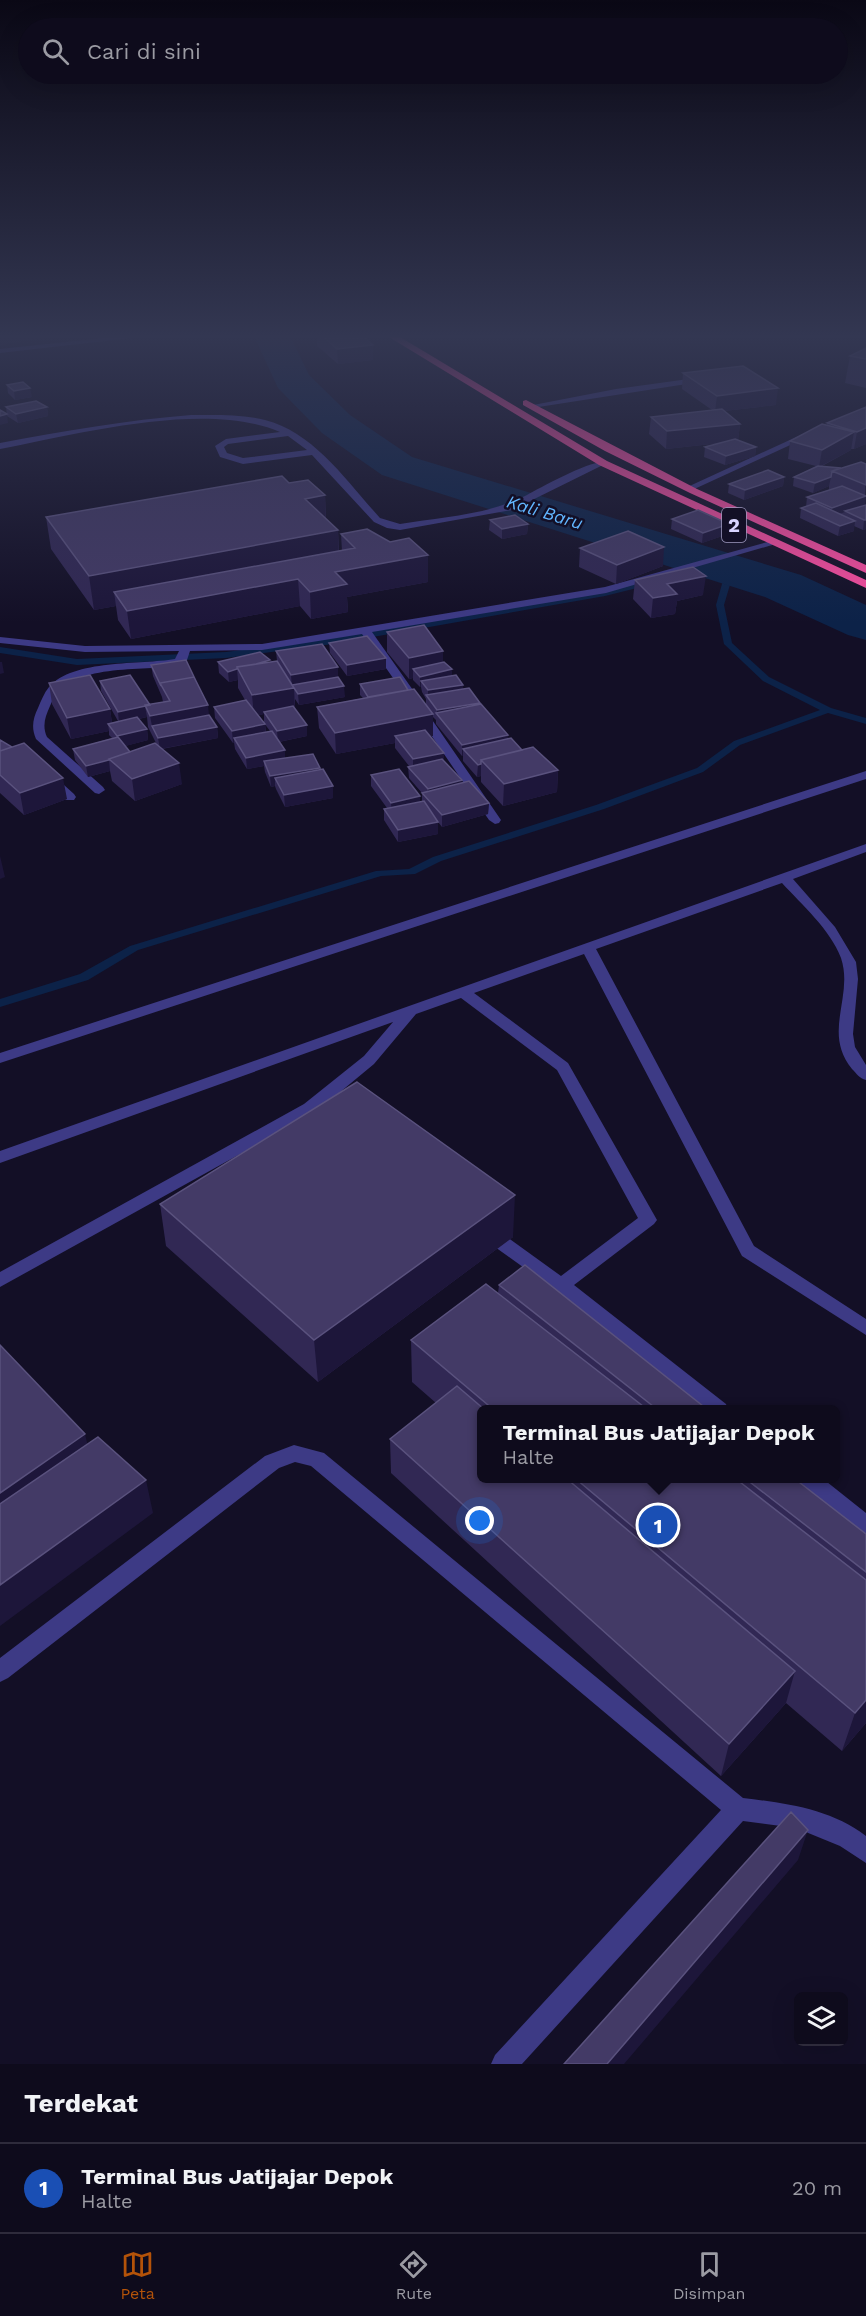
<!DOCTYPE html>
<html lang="id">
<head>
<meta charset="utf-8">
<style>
  :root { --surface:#0e0b1c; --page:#1c1929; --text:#f1f3f6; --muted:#9b9ba3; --line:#2e2b3b; --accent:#b45309 }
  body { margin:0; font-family:"Work Sans",sans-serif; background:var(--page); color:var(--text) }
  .controls { position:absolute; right:18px; bottom:18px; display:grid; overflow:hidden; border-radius:9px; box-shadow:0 6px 24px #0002 }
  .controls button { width:54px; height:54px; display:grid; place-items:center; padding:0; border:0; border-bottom:2px solid var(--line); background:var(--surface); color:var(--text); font:30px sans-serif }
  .you { position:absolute; left:480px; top:1521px; width:21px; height:21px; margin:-15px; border:4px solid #fff; border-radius:50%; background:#1a73e8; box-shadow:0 0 0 9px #1a73e833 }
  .badge { display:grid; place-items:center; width:39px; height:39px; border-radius:50%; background:var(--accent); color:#fff; font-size:20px; font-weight:700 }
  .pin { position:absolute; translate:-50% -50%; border:3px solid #fff; box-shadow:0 2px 6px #0006 }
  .popup { position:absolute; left:477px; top:1405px; width:363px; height:78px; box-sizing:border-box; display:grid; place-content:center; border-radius:9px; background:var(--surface); filter:drop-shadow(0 2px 4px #0005); font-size:20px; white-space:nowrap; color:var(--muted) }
  .popup b { font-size:22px; color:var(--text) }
  .popup::after { content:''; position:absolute; left:50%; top:100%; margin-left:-12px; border:12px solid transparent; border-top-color:var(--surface) }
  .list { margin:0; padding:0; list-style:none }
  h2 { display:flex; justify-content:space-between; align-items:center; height:78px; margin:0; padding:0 24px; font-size:26px }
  h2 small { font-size:20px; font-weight:400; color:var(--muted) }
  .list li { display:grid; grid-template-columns:39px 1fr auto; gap:18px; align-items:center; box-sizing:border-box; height:90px; padding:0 24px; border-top:2px solid var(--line) }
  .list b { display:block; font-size:22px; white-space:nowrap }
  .list p { margin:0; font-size:20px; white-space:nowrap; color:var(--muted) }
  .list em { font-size:20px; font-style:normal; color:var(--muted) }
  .icon { flex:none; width:33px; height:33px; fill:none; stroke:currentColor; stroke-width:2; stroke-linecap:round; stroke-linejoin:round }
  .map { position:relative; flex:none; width:866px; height:2064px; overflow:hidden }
  .search { position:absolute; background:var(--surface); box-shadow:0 6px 24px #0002; left:18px; right:18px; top:18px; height:66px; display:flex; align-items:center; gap:15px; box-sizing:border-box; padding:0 21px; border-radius:33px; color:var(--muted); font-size:22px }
  .sheet { height:168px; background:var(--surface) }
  nav { display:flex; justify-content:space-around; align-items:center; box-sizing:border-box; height:84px; border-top:2px solid var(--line); background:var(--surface); font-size:16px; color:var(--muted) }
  nav a { display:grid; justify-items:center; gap:3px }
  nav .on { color:var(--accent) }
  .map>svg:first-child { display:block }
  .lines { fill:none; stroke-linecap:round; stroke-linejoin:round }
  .stream { fill:#0c2248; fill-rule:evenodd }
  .river { fill:#0c2248; fill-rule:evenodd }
  .minor { fill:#3d3a85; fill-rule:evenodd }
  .highway { fill:#ff4fa3; fill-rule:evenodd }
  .wall { fill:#312854; fill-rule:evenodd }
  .shaded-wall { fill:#1d163a }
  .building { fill:#433a66; stroke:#5a527e; stroke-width:1.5 }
  .labels { text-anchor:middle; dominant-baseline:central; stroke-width:5; stroke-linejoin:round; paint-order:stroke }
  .far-water-label { font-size:18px; font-style:italic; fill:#62b6ff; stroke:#130f26 }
  .shield { fill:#130f26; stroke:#9e99be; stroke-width:1.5 }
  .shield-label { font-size:20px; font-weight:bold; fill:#d9d4ff }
</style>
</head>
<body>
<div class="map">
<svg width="866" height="2064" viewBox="0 0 866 2064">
  <rect width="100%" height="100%" fill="#130f26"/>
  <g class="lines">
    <path class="stream" d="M715 562H718V566L682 576 678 574Z
      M733 569 740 571 732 578 724 605 732 643 769 677 831 708 866 718V724L828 713 740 745 703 772 604 809 441 861 415 874 381 876 138 950 88 980 0 1007V999L80 974 130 946 376 871 409 869 433 857 596 805 697 768 734 741 820 710 763 681 724 644 716 605 724 577Z
      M650 580 654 582 653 584 605 596 333 644 226 658 77 665 0 653V647L77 659 226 652 333 638 604 592Z"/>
    <path class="river" d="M253 334H289L309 375 350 415 412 457 801 575 866 605V640L848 635 765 597 382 475 322 433 278 388Z"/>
    <path class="minor" d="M140 334H167L0 353V349Z
      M703 377 707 379 706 381 532 408 528 406 616 389Z
      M191 415C216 415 241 414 265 420 314 432 348 483 380 518L400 524C442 517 489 515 527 495 540 488 597 456 607 463L512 510 400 530 387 528 374 522 312 455 243 464 220 457 215 446 226 439 280 432C205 400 79 434 0 449V443C64 431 127 420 191 415ZM288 436 307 450 243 458 227 453 224 447 228 444Z
      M805 433 812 435 690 491 683 489Z
      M771 541 779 543 606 593 372 632 415 693 409 696 405 695 362 634 262 650 190 651 187 660 182 664C141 674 71 659 50 706 45 717 42 726 47 737L103 787 105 790 99 794 95 793 36 739C31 728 33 718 38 708 41 701 44 693 49 687 73 659 141 665 175 659L179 651 85 652 0 643V637L85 646 262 644 605 587Z
      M422 710 426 711 501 820 499 823 495 824 489 820 416 713Z
      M866 771V779L0 1063V1053Z
      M50 775 54 776 74 794 76 797 74 800H66L46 782 44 779Z
      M866 844V852L793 879 835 927 856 962 858 979 853 1034 855 1047 866 1065V1080C859 1078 857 1074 852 1069 822 1032 854 997 841 958 830 929 802 905 782 883L596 949 754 1246 866 1319V1335L742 1256 584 954 474 993 568 1063 657 1220 654 1224 574 1285 726 1404 728 1410H705L555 1290 481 1237 478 1232 481 1227 487 1226 493 1227 561 1276 638 1218 557 1070 461 998 416 1014 374 1064 316 1112 0 1287V1272L304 1104 364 1056 393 1022 0 1163V1151Z
      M294 1445 324 1453 743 1798C785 1803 831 1809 866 1836V1863L840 1846 796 1828 743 1821 522 2064H491L495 2055 721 1810 311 1466 295 1462 279 1468 8 1678 0 1682V1658L265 1456Z
      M797 1478H822L866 1513V1534L859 1531 800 1484Z"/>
    <path class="highway" d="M384 334H395L607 461 866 580V588L599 465Z
      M526 400 697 489 866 565V573L690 493 605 451 523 405V401Z"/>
  </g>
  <path class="wall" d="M317 334H349L373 360 338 364 317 346Z
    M866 348V388L845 383 850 356Z
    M683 373 776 405 724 411 740 424 738 440 756 447 755 456 725 465 704 457 705 447 721 443 666 449 649 434 651 417 712 410 682 389Z
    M7 385 32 397 15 400 8 393Z
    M6 407H47L48 416 18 423 7 416Z
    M866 407V444L854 449H851V450L822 466 841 468 866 464 865 506 866 505V529L863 530 854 526V531L838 536 800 518 801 508 806 507 807 497 831 489H829V486L813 493 793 486 794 477 816 466 788 459 790 441 827 425V423Z
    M784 477 783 486 744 500 728 493 729 484Z
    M289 483 325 495 326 519 338 530 339 551H342L341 534 428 582 347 597 348 612 311 619 300 606 131 639 118 620 116 606 94 610 51 549 46 517Z
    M672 519 729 524 728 534 702 543 671 529Z
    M490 520 528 524 527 534 502 539 489 530Z
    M580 548 663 566 616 584 579 567Z
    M635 580 703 595 677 601 675 614 651 618 633 599Z
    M387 632 443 651V662L452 676 463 685V689L480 705 508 739 522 750 558 770 557 792 503 806 481 782V776L477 777 463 761V756H462L436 724V720L433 717V736H430L444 761 462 783 489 803 488 814 442 827 438 822V834L398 842 384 820V809L387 808 371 786V775L420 802 422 801V793L409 778 408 767 409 766 395 748V743L336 754 319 728 317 707 363 698 360 695V684L408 690 426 705V699L422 692 421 687H420L413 680V678L409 679 387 652Z
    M329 643 386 669 347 676 330 653Z
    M276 651 338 667V677L345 697 299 705 295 699V709L307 736 279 742 285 758 320 769 333 798 285 807 276 789 275 786 271 787 265 772 264 766 247 769 235 749 234 742 233 743 215 718 214 707 245 700 238 688V680L229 682 219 673 218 662H270L277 661ZM264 714V723L270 731 266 732 265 724 258 715Z
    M151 665 196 682 209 715 217 727 218 738 162 749 182 784 135 801 112 781 110 771 88 777 75 760 73 749 112 738 109 735V731L71 739 52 704 49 683 110 709 112 723 118 721 101 691 100 681 150 705 163 702 162 697 153 676ZM147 717 148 727 157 745 130 752 125 746 148 740 147 729 139 719Z
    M0 740 67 799 24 815 0 793Z
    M160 1204 513 1237 318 1382 166 1246Z
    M499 1285 708 1410H481V1479H795L866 1534V1723L842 1751 786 1703 721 1776 391 1473 390 1439 436 1403 412 1382 411 1340 498 1293Z"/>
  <path class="shaded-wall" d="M0 334H71L0 345Z
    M373 345V360L338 364 337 349Z
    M30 388 32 397 15 400 14 391Z
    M778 388 776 405 715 412 717 396Z
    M47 407 48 416 18 423 16 414Z
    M7 414 8 423 0 425V416Z
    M740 424 738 441 666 449 667 431Z
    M866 428V444L854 449 857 432Z
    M854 432 851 450 819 467 822 450Z
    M756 447 755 456 725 465 726 456Z
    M784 477 783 486 744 500 745 490Z
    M831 477 829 486 813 493 815 483Z
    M325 495 326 527 305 499Z
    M866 496 865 506 845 511V512L830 517 832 508Z
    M864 520H866V529L863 530Z
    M855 521 854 531 838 536 840 526Z
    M528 524 527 534 502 539V529Z
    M729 524 728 534 702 543 703 533Z
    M338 530 339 563 114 592 116 606 94 610 89 576Z
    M664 547 663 566 616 584 617 565Z
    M428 555V582L347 597 348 612 311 619 310 592 335 572Z
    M706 576 703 595 677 601 675 614 651 618 653 598 667 584Z
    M298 579 300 606 131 639 127 611Z
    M443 651V671L413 669V678L409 679V658Z
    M386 658V669L347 676V665Z
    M0 662H2L4 673 0 674Z
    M338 667V687L344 686 345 697 299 705 298 694 294 688 295 709 264 712V714L254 716 252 695 292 688 291 675Z
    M237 669 238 680 229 682 228 672Z
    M452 669V680L421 681V687H420V677Z
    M463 685V696L428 698V690Z
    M480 703V714H437V710Z
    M208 705 210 726H152L150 716Z
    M145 706 147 717 119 723 118 712Z
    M110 709 113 730 108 724 109 731 71 739 67 718Z
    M433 714V736L399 742 395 736V743L336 754 335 733Z
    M265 724 266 735 234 738V742L233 743 232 731Z
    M307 725V736L278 742 277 731Z
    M217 727 218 738 160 749 158 738Z
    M147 729 148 740 118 748 117 736Z
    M508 735V747L463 749V756H462V745Z
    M285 750V762L264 761V766L247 769 246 758Z
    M444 753V764L413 771V759Z
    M109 760 110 771 88 777 86 766Z
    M179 763 182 784 135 801 132 779Z
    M481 764V776L477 777 478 765Z
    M320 768V779L275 778V786L271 787 270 776Z
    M558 770 557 792 503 806 504 784Z
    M63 778 67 799 24 815 20 793Z
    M462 780V792L428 800V789Z
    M333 786V798L285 807 284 795Z
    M420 796V808L392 814 391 803Z
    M489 803 488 814 442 827V815Z
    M438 822V834L398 842V830Z
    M0 856 5 877 0 879Z
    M515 1195 513 1237 318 1382 314 1340Z
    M85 1434 93 1468 0 1535V1493Z
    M146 1480 153 1513 0 1626V1585Z
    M795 1671 786 1703 721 1776 729 1744Z
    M866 1700V1723L842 1751 855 1713Z
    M808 1830 798 1860 624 2064H607Z"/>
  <path class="building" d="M321 334H349L353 338 364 337 373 345 337 349Z
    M866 348V359L850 356Z
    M743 366 778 388 717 396 683 373Z
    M23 382 30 388 14 391 7 385Z
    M36 401 47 407 16 414 6 407Z
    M866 407V428L857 432 827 423Z
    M722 409 740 424 667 431 651 417Z
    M0 410 7 414 0 416Z
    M822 424 854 432 822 450 790 441Z
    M735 439 756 447 726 456 705 447Z
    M861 462 866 464V485L832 471Z
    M818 466 841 468 832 471 831 477 815 483 794 477Z
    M768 470 784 477 745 490 729 484Z
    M282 476 289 483 308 480 325 495 305 499 338 530 89 576 46 517Z
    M842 486 866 496 832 508 807 497Z
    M816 503 855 521 840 526 801 508Z
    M866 505V520H864L845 511Z
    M698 510 729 524 703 533 672 519Z
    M515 515 528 524 502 529 490 520Z
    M367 529 390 542 409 538 428 555 335 572 347 584 310 592 298 579 127 611 114 592 355 548 341 534Z
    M628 531 664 547 617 565 580 548Z
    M693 567 706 576 667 584 677 594 653 598 635 580Z
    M424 625 443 651 409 658 387 632Z
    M367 636 386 658 347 665 329 643Z
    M322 644 338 667 291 675 276 651Z
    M260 652 270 660 256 664 237 667V669L228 672 218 662Z
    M186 660 196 681 194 677 160 683 161 686 151 665Z
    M277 661 294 688 252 695 237 667Z
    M444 662 452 669 420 677 413 669Z
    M90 675 110 709 67 718 49 683Z
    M130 675 150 705 118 712 100 681Z
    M456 675 463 685 428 690 421 681Z
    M194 677 208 705 150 716 145 705 170 701 160 683Z
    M338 677 344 686 298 694 292 685Z
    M400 677 408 690 368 697 360 684Z
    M469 688 480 703 437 710 426 695Z
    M414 689 433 714 335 733 317 707Z
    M246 700 265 724 232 731 214 707Z
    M481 704 508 735 462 745 436 713Z
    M293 706 307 725 277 731 264 712Z
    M209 715 217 727 158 738 152 726Z
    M137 717 147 729 117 736 108 724Z
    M425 730 444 753 413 759 395 736Z
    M272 731 285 750 246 758 234 738Z
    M118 737 130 752 109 759V760L86 766 73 749Z
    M511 738 522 750 481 760V764L478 765 463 749Z
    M0 740 12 747 0 751Z
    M24 743 63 778 20 793 0 775V751Z
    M155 743 179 763 132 779 109 759Z
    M533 747 558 770 504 784 481 760Z
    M313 754 320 768 270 776 264 761Z
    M442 759 462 780 428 789 408 767Z
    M323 769 333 786 284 795 275 778Z
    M399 769 420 796 391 803 371 775Z
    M469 781 489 803 442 815 422 793Z
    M424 801 438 822 398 830 384 809Z
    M357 1082 515 1195 314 1340 160 1204Z
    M525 1265 708 1410H658L499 1285Z
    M486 1284 648 1410H494L411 1340Z
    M0 1345 85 1434 0 1493Z
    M457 1386 485 1410H481V1479H567L795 1671 729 1744 390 1439Z
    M98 1437 146 1480 0 1585V1504Z
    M576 1479H736L866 1580V1700L855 1713Z
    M746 1479H795L866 1534V1572Z
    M791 1812 808 1830 607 2064H564Z"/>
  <linearGradient id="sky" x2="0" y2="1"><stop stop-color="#0a0815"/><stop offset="0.54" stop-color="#333752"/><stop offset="1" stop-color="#333752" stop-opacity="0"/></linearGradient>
  <rect width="866" height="623" fill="url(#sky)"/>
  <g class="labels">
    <g class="far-water-label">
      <text transform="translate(545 512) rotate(17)">Kali Baru</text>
    </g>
    <rect class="shield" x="722" y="508" width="24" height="34" rx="4.5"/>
    <g class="shield-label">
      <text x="734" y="525">2</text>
    </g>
  </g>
</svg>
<div class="controls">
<button><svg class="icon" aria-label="layers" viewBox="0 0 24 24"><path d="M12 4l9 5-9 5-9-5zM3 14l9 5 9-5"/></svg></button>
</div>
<div class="you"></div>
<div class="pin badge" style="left:658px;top:1525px;background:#1a4fb4">1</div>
<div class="popup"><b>Terminal Bus Jatijajar Depok</b>Halte</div>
<div class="search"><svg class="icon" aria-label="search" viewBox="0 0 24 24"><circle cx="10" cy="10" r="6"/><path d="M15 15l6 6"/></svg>Cari di sini</div>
</div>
<section class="sheet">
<h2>Terdekat<small></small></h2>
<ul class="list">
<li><span class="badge" style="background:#1a4fb4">1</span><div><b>Terminal Bus Jatijajar Depok</b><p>Halte</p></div><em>20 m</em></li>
</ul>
</section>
<nav>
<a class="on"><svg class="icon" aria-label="map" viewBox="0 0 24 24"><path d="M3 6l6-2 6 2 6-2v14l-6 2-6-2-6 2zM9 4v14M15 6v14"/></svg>Peta</a>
<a><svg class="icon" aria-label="directions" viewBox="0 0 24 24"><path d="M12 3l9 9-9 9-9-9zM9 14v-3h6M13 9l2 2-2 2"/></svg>Rute</a>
<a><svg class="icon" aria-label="saved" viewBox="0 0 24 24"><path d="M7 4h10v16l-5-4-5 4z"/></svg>Disimpan</a>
</nav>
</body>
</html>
